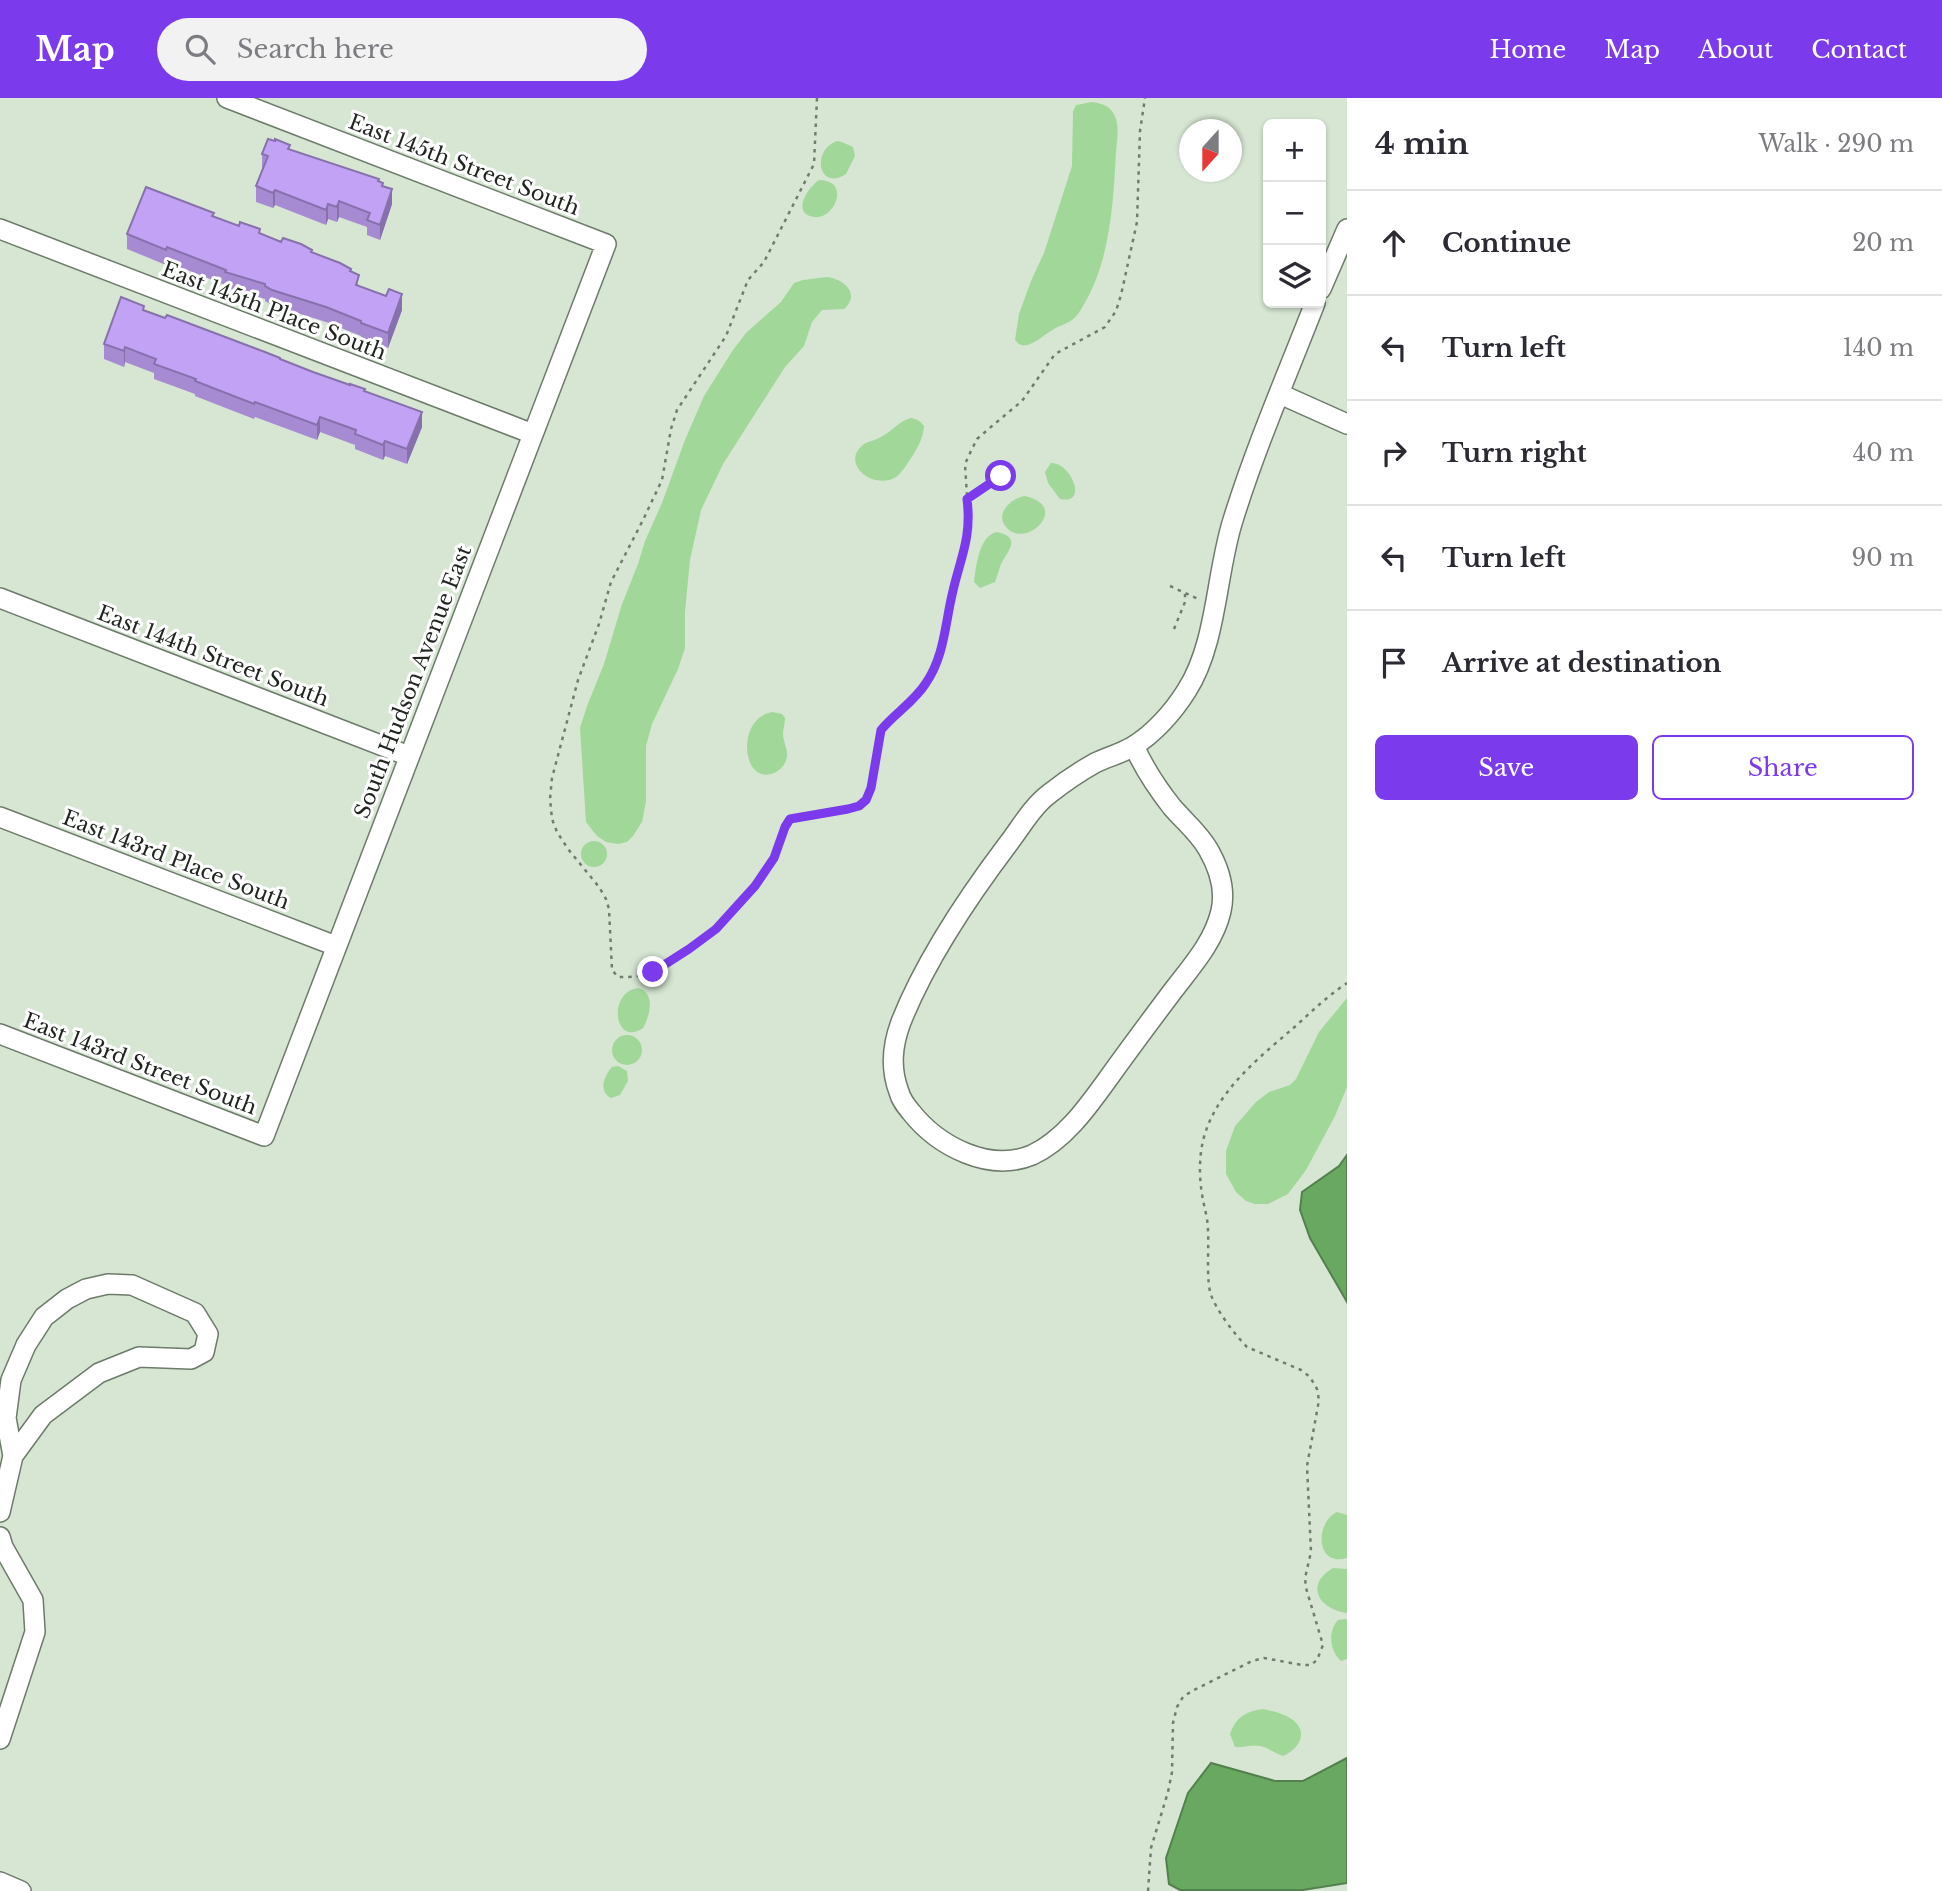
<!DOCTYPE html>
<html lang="en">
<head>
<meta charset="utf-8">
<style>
  :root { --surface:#fff; --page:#f2f2f3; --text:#2b2b33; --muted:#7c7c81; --line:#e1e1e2; --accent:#7c3aed }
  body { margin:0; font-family:"Libre Baskerville",serif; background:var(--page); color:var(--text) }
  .controls { position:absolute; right:21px; top:21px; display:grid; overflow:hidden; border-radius:10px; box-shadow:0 2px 5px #0004 }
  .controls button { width:63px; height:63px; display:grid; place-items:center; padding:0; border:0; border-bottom:2px solid var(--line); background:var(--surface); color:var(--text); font:35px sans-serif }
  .compass { position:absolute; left:1179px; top:21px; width:63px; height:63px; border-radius:50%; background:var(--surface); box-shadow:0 2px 5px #0004; rotate:201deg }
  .stop { position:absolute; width:21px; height:21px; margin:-16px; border:5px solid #7c3aed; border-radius:50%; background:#fff }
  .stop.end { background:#7c3aed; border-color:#fff; box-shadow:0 2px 7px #0008 }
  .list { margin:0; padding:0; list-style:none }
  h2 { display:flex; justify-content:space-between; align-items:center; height:91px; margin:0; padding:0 28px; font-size:30px }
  h2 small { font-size:23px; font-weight:400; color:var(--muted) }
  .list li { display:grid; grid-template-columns:46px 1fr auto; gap:21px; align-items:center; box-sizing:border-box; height:105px; padding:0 28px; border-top:2px solid var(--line) }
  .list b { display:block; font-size:26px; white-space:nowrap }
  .list em { font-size:23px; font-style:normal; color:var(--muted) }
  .actions { display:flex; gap:14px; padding:21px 28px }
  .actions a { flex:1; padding:16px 0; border:2px solid var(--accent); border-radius:10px; text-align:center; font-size:24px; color:var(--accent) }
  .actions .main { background:var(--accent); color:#fff }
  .icon { flex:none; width:38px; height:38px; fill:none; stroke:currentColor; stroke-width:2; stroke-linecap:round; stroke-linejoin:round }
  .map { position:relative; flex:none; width:1347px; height:1793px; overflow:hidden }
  header { display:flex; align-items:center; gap:42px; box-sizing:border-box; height:98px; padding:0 35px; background:var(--accent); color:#fff }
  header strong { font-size:33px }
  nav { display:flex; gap:38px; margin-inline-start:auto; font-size:24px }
  .search { width:490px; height:63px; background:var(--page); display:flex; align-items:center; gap:18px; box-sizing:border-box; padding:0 24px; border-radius:38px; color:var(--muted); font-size:26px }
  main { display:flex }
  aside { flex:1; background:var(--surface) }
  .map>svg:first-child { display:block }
  .green { fill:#a1d799 }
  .water { fill:#69a861; stroke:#53814d; stroke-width:2 }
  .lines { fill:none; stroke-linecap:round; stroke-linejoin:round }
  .minor-casing { stroke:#6d7b6a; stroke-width:22 }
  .path { stroke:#717c70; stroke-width:2.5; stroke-dasharray:3.5 5; stroke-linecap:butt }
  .minor { stroke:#fff; stroke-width:19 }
  .wall { fill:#a68bd3 }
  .shaded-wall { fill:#8771ac }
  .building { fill:#c1a2f5; stroke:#8771ac; stroke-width:2 }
  .route { stroke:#7c3aed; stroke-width:9 }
  .labels { text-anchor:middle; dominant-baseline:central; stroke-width:6; stroke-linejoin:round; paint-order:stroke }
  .street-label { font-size:21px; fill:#1f251f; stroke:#fff }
</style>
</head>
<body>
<header>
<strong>Map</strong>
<div class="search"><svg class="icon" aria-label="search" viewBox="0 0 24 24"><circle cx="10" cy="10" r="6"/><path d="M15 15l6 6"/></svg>Search here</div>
<nav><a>Home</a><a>Map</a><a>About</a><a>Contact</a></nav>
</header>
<main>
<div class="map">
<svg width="1347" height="1793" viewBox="0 0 1347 1793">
  <rect width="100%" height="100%" fill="#d6e6d3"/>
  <path class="green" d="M1092 4C1099 5 1107 7 1111 12 1121 23 1117 41 1116 54 1113 109 1110 169 1078 216 1071 226 1060 226 1051 233 1046 236 1042 239 1038 242 1029 247 1022 251 1015 242L1019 216 1031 183 1044 155 1072 68 1073 13 1076 7Z
    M837 43 842 44 853 49 855 58 846 76C818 94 811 52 837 43Z
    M819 82C851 82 835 121 815 119 790 117 808 89 819 82Z
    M827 179C844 181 861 196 844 211L822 212 812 224 804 248 785 269 723 366 701 412 690 462 685 514V550L678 571 652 626 646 648V703L642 724 633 738 627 744 618 746 606 744 597 738 586 724 580 630 587 608 604 566 622 506 638 466 645 443 662 405 685 342 704 298 733 252 746 235 781 204 794 185 803 182Z
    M911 320C917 321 920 323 924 328 923 340 919 347 913 357 908 364 903 374 896 379 873 393 839 365 864 346 869 343 874 343 879 340 891 335 897 324 911 320Z
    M1051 365C1071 364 1089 407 1060 401L1048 385 1045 374Z
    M1024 398C1072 407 1026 453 1006 429 995 416 1010 401 1024 398Z
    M997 434C1023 440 1007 453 1001 466 999 472 997 478 995 484L980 490 974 484C976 469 979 437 997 434Z
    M772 614 782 616 785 620C785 626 783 631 783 636 783 644 788 651 787 658 786 666 781 672 774 675 742 688 735 621 772 614Z
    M581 756a13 13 0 1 1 26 0a13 13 0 1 1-26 0Z
    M638 890C656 895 650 917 643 930 614 950 607 894 638 890Z
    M1347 900V989L1335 1018 1306 1072 1288 1096 1268 1106H1255L1246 1103 1236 1094 1226 1076V1053L1235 1028 1256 1004 1269 994 1290 987 1296 981 1319 934Z
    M612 952a15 15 0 1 1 30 0a15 15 0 1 1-30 0Z
    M618 968 627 973 628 983 620 997 611 1000C598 993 604 978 612 969Z
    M1337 1414 1347 1417V1460C1315 1469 1315 1424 1337 1414Z
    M1333 1470 1347 1471V1515C1319 1511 1304 1487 1333 1470Z
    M1345 1521 1347 1522V1561L1341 1563C1329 1552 1328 1533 1338 1522Z
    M1263 1611C1272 1613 1282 1615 1290 1620 1310 1632 1300 1651 1283 1658 1275 1656 1268 1649 1260 1648 1252 1646 1244 1650 1235 1649L1230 1636C1235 1620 1246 1613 1263 1611Z"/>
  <path class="water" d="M1347 1057V1204L1310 1140 1300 1112 1302 1094 1339 1068Z
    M1347 1660V1785L1303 1792H1180L1169 1786 1166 1760 1188 1695 1211 1665 1275 1683H1303Z"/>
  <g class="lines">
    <g class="minor-casing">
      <path id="minor" d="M0 131 533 336
        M1321 191 1347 131
        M1280 296 1347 326
        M0 500 409 658
        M1134 648C1144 670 1157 690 1172 709 1184 723 1199 735 1208 751 1219 770 1226 791 1221 813 1214 844 1191 869 1172 894 1151 922 1130 950 1110 978 1089 1007 1065 1042 1032 1057 989 1075 938 1048 911 1014 906 1008 901 1002 899 994 890 970 892 948 901 924 926 861 968 799 1008 746 1021 729 1032 709 1049 696 1063 685 1079 674 1095 665 1107 659 1120 656 1132 649 1154 636 1174 613 1187 592 1217 545 1216 475 1233 422 1256 348 1287 277 1315 205
        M0 719 336 848
        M0 936 264 1038 606 146 227 0
        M0 1414 13 1358 43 1317 99 1275 139 1259 191 1261 204 1254 208 1236 195 1215 132 1187 108 1186 86 1191 67 1201 44 1219 26 1247 11 1282 6 1320 13 1358
        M0 1439 3 1449 33 1502 35 1534 0 1641
        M0 1784 21 1793"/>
    </g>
    <path class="path" d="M817 0 814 66 764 164 748 182 726 238 677 312 671 331 662 382 643 422 611 484 599 526 578 582 552 680 550 701 552 721 557 734 568 751 599 789 606 801 609 811 612 872 618 879C629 879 640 879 651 875 659 872 667 866 674 861 712 836 746 804 770 765 779 751 781 734 790 721L848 711 859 708 866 702 871 690 881 633 888 624 912 603 924 588 934 572 941 553 952 497 967 446 969 430 965 366 971 353 977 341 992 328 1022 303 1055 256 1105 229 1116 213 1121 197 1137 124 1140 33 1145 0
      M967 401C984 392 997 374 1018 377
      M1170 488 1198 501
      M1174 531 1185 504V496
      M1148 1793 1151 1750 1168 1694 1172 1674 1173 1625 1177 1609 1183 1599 1192 1593 1252 1563 1264 1560 1302 1567H1311L1317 1562 1323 1547 1306 1490 1305 1480 1311 1454 1307 1368 1319 1302 1317 1291 1310 1279 1301 1272 1247 1249C1235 1237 1217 1213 1211 1197 1206 1182 1209 1150 1208 1133 1208 1122 1205 1112 1203 1102 1200 1086 1199 1070 1201 1054 1208 998 1259 960 1298 926 1314 911 1329 897 1347 885"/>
    <use href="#minor" class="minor"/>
  </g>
  <path class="wall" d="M290 52 379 83 383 88 392 106 380 142 367 137V129L339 119 337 124 328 121 326 127 275 107 273 110 256 104V88L262 71V56Z
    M214 119 312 154 351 173 359 188 402 212 388 250 361 240V238L326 224 272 207 265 203V201L225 189V187L167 164 166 167 127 151V136Z
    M144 212 365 293 422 329 407 366 385 358 383 362 355 351V347L320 334 317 342 255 319 254 321 195 298V296L154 281V275L125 264 124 269 104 261V246Z"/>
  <path class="shaded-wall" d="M392 91V106L380 142V127Z
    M275 92V107L273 110V95Z
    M339 103V119L337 124V109Z
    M328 106V121L326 127V112Z
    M402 196V212L388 250V235Z
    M125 249V264L124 269V253Z
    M422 314V329L407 366V351Z
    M320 319V334L317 342V327Z
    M385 343V358L383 362V347Z"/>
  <path class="building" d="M268 41 275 43V41L290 47 288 51 379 81 378 83 383 85 382 88 392 91 380 127 367 122 370 115 339 103 337 109 328 106 326 112 275 92 273 95 256 88 268 58 262 56Z
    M146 89 214 115 212 118 239 128 240 124 260 131 259 135 281 144 283 140 301 146 312 152 311 154 340 165 351 171 350 173 359 177 356 187 386 198 389 191 402 196 388 235 361 225V223L326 209 272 192 265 188V186L225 174 226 172 167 149 166 152 127 136Z
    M121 199 144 208 143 212 165 220 167 217 265 254 280 260V261L313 274 350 287V286L365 291 364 293 422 314 407 351 385 343 383 347 355 336 356 332 320 319 317 327 255 304 254 306 195 283 196 281 154 266 156 261 125 249 124 253 104 246Z"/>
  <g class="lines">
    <path class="route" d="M653 874 689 851 716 831 755 788 774 760 785 729 790 721 848 711 859 708 866 702 871 690 881 632C895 615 914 604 926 585 944 559 945 527 952 497 960 460 972 441 967 401L1001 378"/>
  </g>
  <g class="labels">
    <g class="street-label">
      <text transform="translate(464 67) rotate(21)">East 145th Street South</text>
      <text transform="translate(274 213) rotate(21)">East 145th Place South</text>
      <text transform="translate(213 558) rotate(21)">East 144th Street South</text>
      <text transform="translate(413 584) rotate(-69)">South Hudson Avenue East</text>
      <text transform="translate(176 762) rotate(21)">East 143rd Place South</text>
      <text transform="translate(140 966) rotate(21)">East 143rd Street South</text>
    </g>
  </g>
</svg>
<div class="controls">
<button>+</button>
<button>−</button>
<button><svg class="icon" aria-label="layers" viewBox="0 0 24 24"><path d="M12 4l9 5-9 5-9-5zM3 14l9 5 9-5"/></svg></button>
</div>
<svg class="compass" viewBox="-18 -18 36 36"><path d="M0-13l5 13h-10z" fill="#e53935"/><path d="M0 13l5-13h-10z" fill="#7c7c81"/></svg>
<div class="stop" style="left:1001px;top:378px"></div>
<div class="stop end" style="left:653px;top:874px"></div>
</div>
<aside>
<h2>4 min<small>Walk · 290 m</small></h2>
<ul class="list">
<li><svg class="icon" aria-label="ahead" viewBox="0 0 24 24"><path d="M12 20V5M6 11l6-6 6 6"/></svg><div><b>Continue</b></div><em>20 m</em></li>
<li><svg class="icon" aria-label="left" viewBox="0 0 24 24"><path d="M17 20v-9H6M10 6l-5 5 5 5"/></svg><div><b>Turn left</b></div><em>140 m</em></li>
<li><svg class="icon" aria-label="right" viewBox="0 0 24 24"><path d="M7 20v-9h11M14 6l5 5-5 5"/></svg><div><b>Turn right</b></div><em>40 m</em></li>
<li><svg class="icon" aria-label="left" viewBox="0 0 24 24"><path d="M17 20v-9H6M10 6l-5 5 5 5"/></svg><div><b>Turn left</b></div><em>90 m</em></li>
<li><svg class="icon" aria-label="arrive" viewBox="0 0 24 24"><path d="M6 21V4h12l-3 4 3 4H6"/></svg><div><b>Arrive at destination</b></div></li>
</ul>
<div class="actions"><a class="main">Save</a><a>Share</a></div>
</aside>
</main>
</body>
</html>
